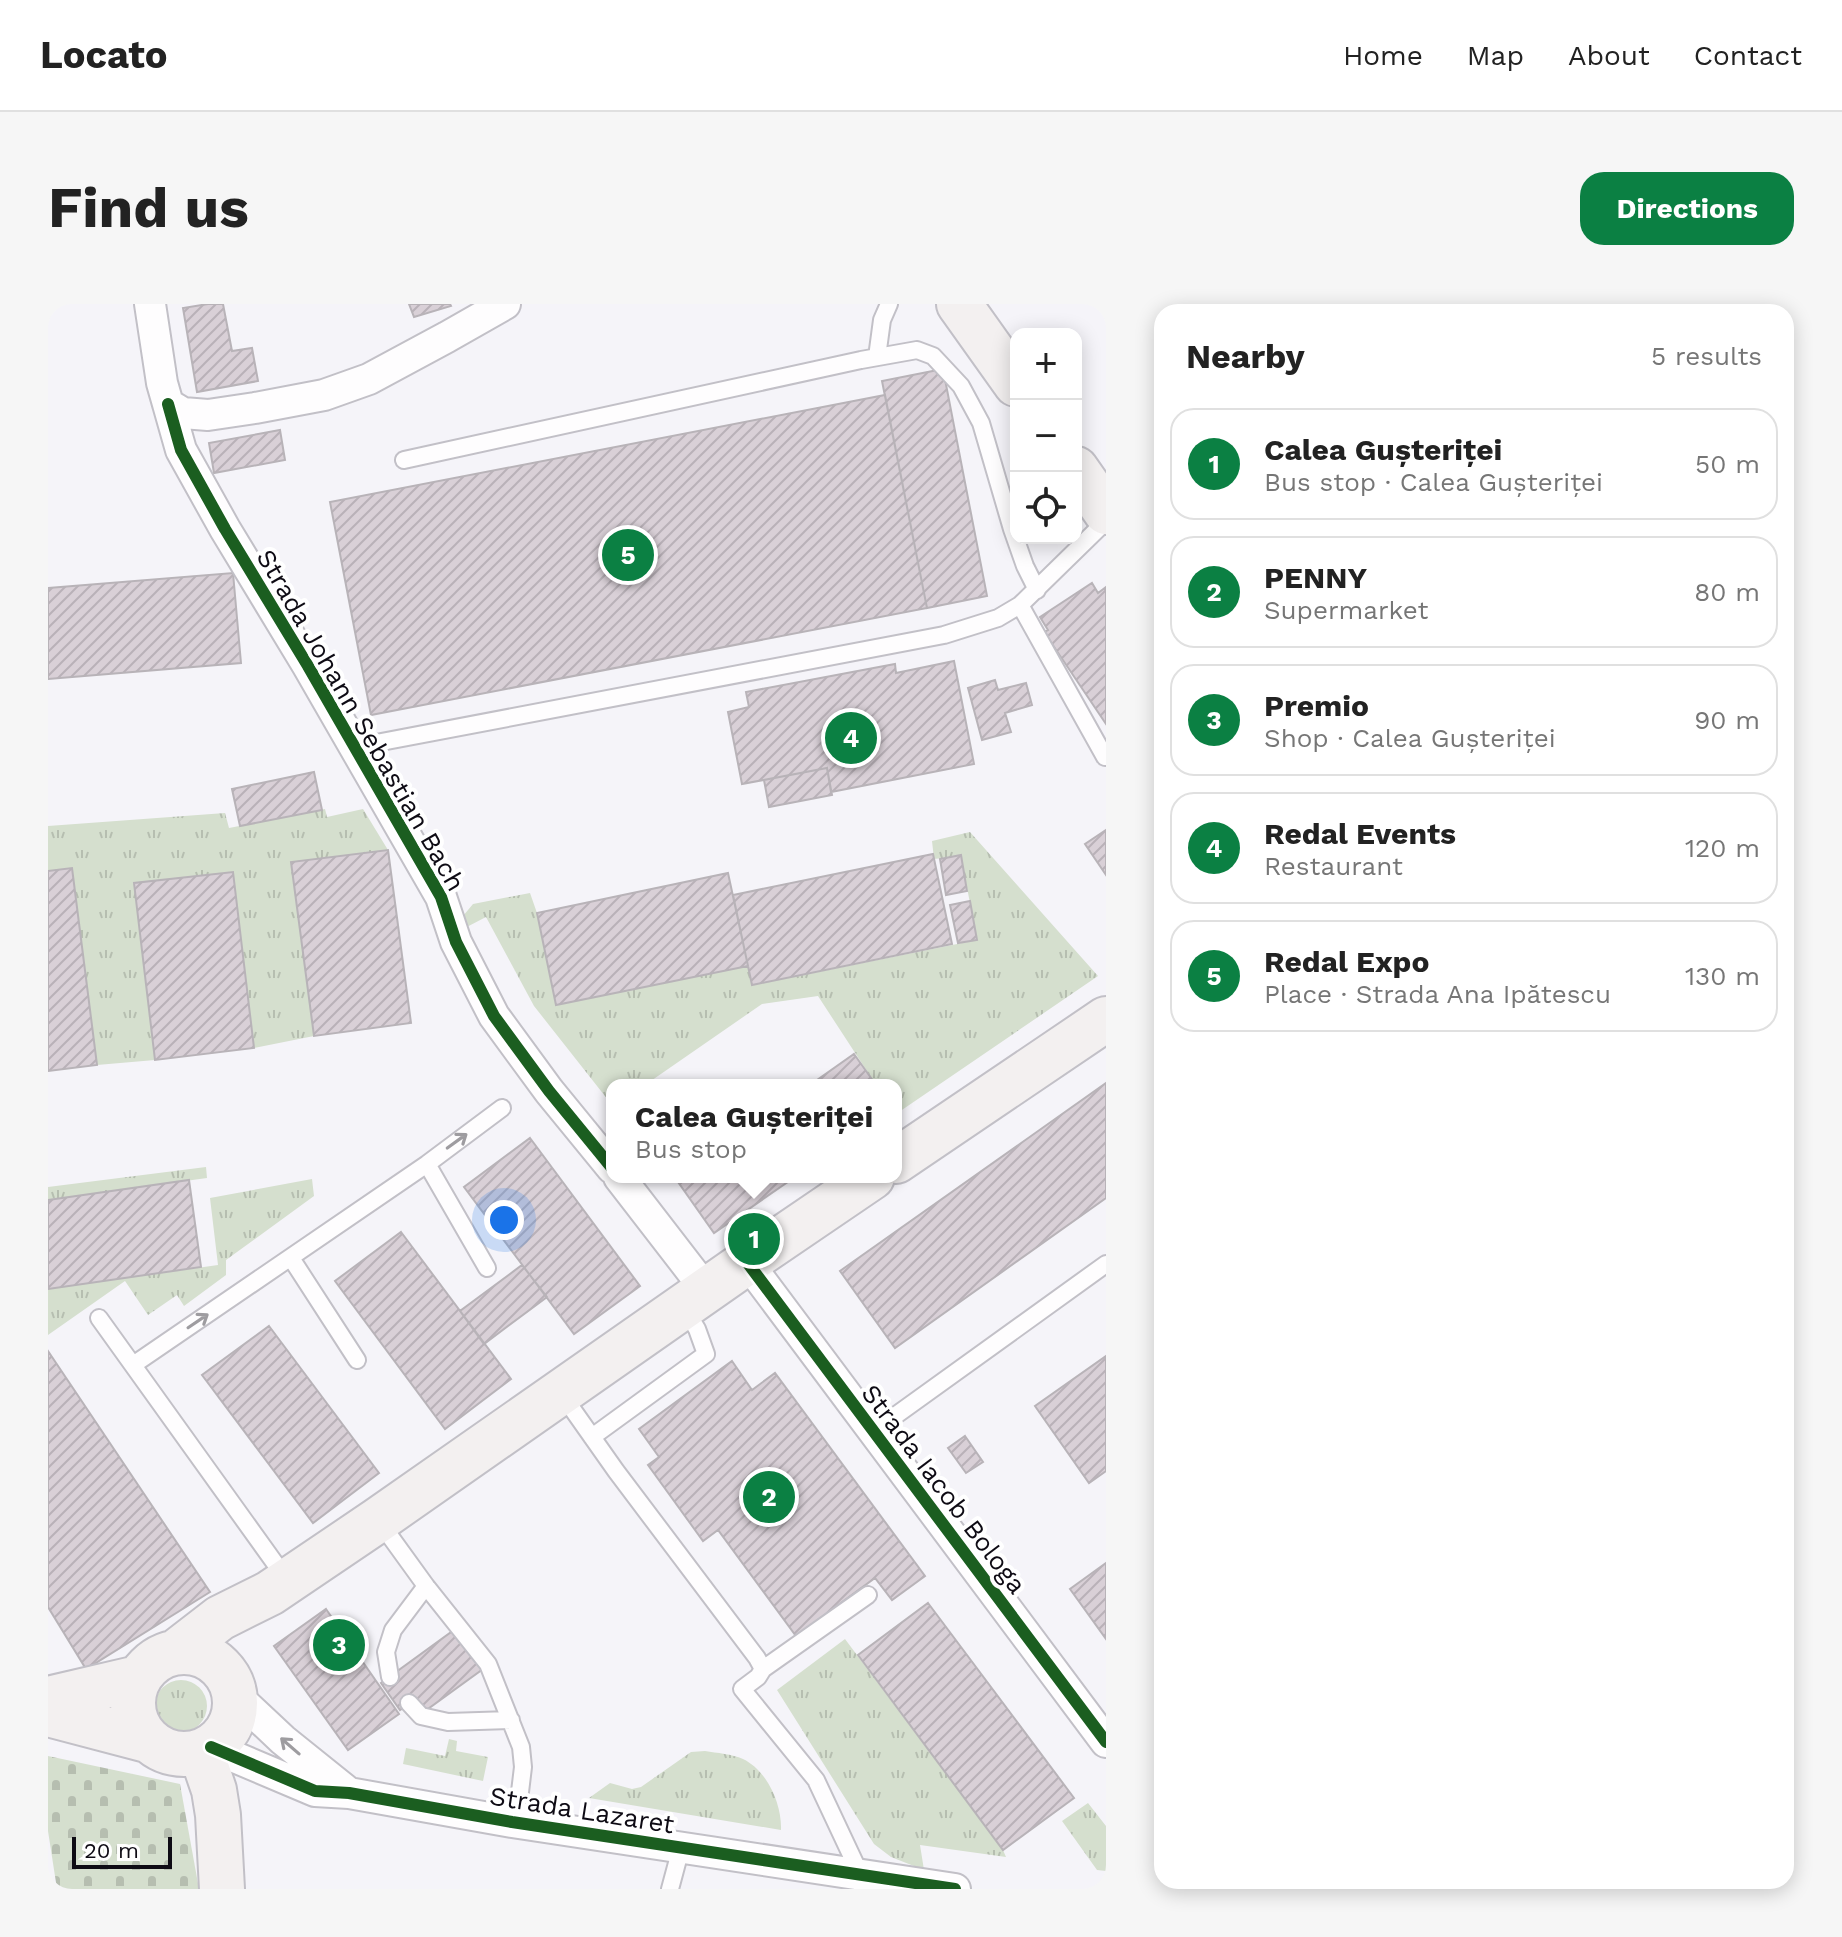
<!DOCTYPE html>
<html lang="en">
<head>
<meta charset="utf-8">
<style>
  :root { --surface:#fff; --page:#f6f6f6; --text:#222; --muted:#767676; --line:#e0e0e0; --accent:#0b8043 }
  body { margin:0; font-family:"Work Sans",sans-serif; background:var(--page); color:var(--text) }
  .controls { position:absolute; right:24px; top:24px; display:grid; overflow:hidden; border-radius:16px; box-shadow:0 4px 20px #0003 }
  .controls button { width:72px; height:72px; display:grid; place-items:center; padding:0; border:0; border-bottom:2px solid var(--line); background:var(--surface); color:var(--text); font:40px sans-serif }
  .scale { position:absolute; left:24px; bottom:20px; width:100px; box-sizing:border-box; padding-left:8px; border:4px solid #0e0b14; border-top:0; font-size:22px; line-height:28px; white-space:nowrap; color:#0e0b14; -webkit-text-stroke:6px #fff; paint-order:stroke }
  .you { position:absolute; left:456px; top:916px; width:28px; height:28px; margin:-20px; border:6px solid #fff; border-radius:50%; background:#1a73e8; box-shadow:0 0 0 12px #1a73e833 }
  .badge { display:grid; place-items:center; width:52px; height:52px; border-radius:50%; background:var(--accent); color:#fff; font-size:26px; font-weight:700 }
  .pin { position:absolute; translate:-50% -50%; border:4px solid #fff; box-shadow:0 2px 8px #0006 }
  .popup { position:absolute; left:558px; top:775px; width:296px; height:104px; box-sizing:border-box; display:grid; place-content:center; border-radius:16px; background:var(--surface); filter:drop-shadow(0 2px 6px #0005); font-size:26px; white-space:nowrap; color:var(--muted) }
  .popup b { font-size:30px; color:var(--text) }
  .popup::after { content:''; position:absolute; left:50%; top:100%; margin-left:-16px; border:16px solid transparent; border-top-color:var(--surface) }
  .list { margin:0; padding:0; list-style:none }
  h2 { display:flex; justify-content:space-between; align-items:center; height:104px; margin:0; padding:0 32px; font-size:34px }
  h2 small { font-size:26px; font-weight:400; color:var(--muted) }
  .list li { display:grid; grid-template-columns:52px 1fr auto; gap:24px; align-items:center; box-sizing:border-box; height:112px; margin:0 16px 16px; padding:0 16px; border:2px solid var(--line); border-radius:24px }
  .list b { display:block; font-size:30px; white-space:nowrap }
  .list p { margin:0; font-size:26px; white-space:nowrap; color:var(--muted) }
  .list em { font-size:26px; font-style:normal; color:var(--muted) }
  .icon { flex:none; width:44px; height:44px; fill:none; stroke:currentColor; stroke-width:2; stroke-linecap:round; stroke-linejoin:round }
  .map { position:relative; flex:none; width:1058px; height:1585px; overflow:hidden; border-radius:24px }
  header { display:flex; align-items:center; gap:48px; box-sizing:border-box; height:112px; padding:0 40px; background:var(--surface); border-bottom:2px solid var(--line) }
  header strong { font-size:38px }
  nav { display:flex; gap:44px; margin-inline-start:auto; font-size:28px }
  .intro { display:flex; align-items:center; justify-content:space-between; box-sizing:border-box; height:192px; padding:0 48px }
  h1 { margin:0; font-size:56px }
  .button { padding:20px 36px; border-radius:24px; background:var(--accent); color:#fff; font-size:28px; font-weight:700 }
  main { display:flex; gap:48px; padding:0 48px }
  aside { flex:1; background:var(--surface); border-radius:24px; box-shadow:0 4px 20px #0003 }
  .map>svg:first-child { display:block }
  .grass { fill:url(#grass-tufts) }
  .cemetery { fill:url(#cemetery-stones) }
  .building { fill:url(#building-hatch); stroke:#b8b3b8; stroke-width:2 }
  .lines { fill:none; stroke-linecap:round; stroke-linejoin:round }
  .lane-casing { stroke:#c2c0c7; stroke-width:20 }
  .street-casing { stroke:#c2c0c7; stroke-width:34 }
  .secondary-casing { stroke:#c2c0c7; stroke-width:48 }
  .lane { stroke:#fefdfe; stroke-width:16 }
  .street { stroke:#fefdfe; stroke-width:30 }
  .secondary { stroke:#f3f0f0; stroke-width:44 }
  .cycleway-casing { stroke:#fff; stroke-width:17 }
  .cycleway { stroke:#1b5e20; stroke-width:12 }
  .oneway { stroke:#9e9ca0 }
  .labels { text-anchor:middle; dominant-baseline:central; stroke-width:8; stroke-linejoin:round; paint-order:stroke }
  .street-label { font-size:26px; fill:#0e0b14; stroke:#fff }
</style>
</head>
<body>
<header>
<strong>Locato</strong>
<nav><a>Home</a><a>Map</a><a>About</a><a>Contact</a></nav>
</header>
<div class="intro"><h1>Find us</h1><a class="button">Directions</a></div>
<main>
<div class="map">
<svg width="1058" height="1585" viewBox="0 0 1058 1585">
  <defs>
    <pattern id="grass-tufts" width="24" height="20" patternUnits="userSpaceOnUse" patternTransform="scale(2)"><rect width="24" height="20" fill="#d5dfce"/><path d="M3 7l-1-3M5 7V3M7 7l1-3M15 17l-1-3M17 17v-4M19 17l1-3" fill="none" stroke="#b6beb0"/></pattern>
    <pattern id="cemetery-stones" width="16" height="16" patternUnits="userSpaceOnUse" patternTransform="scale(2)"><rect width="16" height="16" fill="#d5dfce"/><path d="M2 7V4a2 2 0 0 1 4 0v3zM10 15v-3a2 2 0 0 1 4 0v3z" fill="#b6beb0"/></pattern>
    <pattern id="building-hatch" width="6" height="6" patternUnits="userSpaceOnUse" patternTransform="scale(2)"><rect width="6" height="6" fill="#d9d0d7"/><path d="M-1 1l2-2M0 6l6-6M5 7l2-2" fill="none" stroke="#b9b1b8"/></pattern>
  </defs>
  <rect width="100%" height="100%" fill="#f5f4f9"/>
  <path class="grass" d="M277 505 279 513 315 505 340 546 243 558 266 732 206 744 185 568 86 579 107 756 49 761 24 564 0 567V522L177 509 181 524Z
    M922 528 1050 672 848 810V781H828L770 692 714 700 597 781H564V801L486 702 438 613 413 626 415 612 425 600 482 589 489 609 508 701 700 662 705 681 929 636 913 552 886 555 884 537Z
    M158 863 159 874 0 896V883Z
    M264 875 266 892 178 956V971L136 1002 129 991 100 1011 77 977 0 1031V985L170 961 162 894Z
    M797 1335 955 1546 958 1553 872 1541 876 1566 843 1553 826 1540 729 1386Z
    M107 1402a26 26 0 1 1 52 0a26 26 0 1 1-52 0Z
    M401 1435 409 1437 408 1447 440 1453 435 1477 355 1460 358 1444 397 1452Z
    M657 1447C669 1449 684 1450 695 1455 720 1467 734 1501 733 1526L541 1494 562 1479 584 1485 593 1483 643 1448Z
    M1040 1499 1058 1522V1567L1049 1566 1014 1517Z"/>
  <path class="cemetery" d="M0 1452 132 1480 151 1585H9L0 1527Z"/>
  <path class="building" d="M160 0H175L184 47 204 44 210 77 149 88 135 4Z
    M361 0H402L403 2 366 13Z
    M895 65 939 292 879 304 834 77Z
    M837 91 879 304 323 411 282 198Z
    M232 126 237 156 166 169 161 139Z
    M185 269 193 359 0 375V284Z
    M1044 279 1050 289 1058 283V420L996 328 1000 326 992 313Z
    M906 357 926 460 783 488 779 464 694 480 680 408 701 403 698 388 847 360 848 369Z
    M947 376 950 386 978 379 984 401 957 409 963 428 934 436 920 384Z
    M779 464 784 491 721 503 716 476Z
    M266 468 274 506 192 522 184 485Z
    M1058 526V571L1037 540Z
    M340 546 363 719 266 732 243 558Z
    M885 550 904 640 704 681 685 591Z
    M913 551 919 587 898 591 892 555Z
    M24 564 49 761 0 767V567Z
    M185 568 206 744 107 756 86 579Z
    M680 569 700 662 508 701 489 609Z
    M922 597 929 636 910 639 902 601Z
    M806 750 828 781H762Z
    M1058 779V894L847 1044 792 967Z
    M482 834 592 982 526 1030 416 883Z
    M630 873H747L666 929 628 875Z
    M141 876 153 963 0 985V896Z
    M353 928 463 1075 397 1125 287 977Z
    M474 961 499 993 436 1040 412 1007Z
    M221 1022 331 1169 265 1219 154 1071Z
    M0 1047 162 1288 38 1365 0 1303Z
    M1058 1052V1167L1041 1179 987 1102Z
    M684 1057 704 1086 727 1069 877 1272 844 1296 827 1274 748 1332 670 1226 655 1237 600 1161 611 1153 591 1125Z
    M917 1132 935 1158 918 1169 900 1144Z
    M1058 1259V1335L1022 1285Z
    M880 1299 1026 1494 955 1546 810 1351Z
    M278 1305 351 1410 300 1446 226 1342Z
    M406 1326 435 1365 377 1407 368 1395 352 1406 333 1379Z"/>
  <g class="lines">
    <g class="lane-casing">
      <path id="lane" d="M829 53 834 16 841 0
        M356 156 813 56 869 46 885 52 913 82 933 119 964 225 977 262 989 286
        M972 301 1057 453
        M307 443 896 331 950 314 972 301 1058 217
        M379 860 439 964
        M243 954 309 1056
        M51 1014 239 1276
        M85 1061 379 860 454 804
        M513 1089 568 1167 709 1354 715 1365
        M826 1127 1058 960
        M544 1133 658 1050 649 1025 636 1004
        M331 1217 378 1282 440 1360 473 1443 475 1463 472 1488 464 1518
        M342 1373 338 1348 345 1326 378 1282
        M361 1399 373 1412 400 1418 463 1416
        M813 1572 768 1476 694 1385 710 1373 715 1365 820 1291
        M622 1585 633 1544"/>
    </g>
    <g class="street-casing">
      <path id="street" d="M102 0 114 79 120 100 135 109 160 111 207 104 276 91 321 75 399 33 457 0
        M120 100 133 146 177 225 260 362 393 593 408 638 446 712 501 787 564 864
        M571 873 659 987
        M699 958 1058 1438
        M187 1391 235 1436 301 1489
        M163 1443 267 1487 301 1489 464 1518 907 1585"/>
    </g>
    <g class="secondary-casing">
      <path id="secondary" d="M911 0 968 80
        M1028 165 1058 208
        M848 857 1058 715
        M85 1399a51 51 0 1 1 102 0a51 51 0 1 1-102 0Z
        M128 1348 172 1314 222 1289 330 1216 699 958 824 873
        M0 1395 90 1374
        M0 1410 99 1436
        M153 1448 166 1486 170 1511 174 1585"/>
    </g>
    <use href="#lane" class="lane"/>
    <use href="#street" class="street"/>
    <use href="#secondary" class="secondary"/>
    <g class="cycleway-casing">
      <path id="cycleway" d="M120 100 133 146 177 225 260 362 393 593 408 638 446 712 501 787 564 864
        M699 958 1058 1438
        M163 1443 267 1487 301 1489 464 1518 907 1585"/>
    </g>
    <use href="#cycleway" class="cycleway"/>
  </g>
  <defs><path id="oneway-shaft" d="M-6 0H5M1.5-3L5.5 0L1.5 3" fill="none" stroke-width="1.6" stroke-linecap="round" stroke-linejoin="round" transform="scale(2)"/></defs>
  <g class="oneway">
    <use href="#oneway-shaft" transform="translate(409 837) rotate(-36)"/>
    <use href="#oneway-shaft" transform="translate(150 1017) rotate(-34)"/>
    <use href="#oneway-shaft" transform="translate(242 1442) rotate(-139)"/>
  </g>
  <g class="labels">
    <g class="street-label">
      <text transform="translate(313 416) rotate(60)">Strada Johann Sebastian Bach</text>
      <text transform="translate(896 1185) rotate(53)">Strada Iacob Bologa</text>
      <text transform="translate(534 1506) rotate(9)">Strada Lazaret</text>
    </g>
  </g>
</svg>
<div class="controls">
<button>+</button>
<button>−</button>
<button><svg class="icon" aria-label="locate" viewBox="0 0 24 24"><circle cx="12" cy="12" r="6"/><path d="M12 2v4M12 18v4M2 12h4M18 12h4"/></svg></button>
</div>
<div class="scale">20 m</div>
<div class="you"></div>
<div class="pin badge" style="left:706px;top:935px">1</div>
<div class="popup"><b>Calea Gușteriței</b>Bus stop</div>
<div class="pin badge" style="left:721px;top:1193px">2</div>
<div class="pin badge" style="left:291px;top:1341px">3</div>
<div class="pin badge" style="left:803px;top:434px">4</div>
<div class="pin badge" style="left:580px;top:251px">5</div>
</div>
<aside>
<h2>Nearby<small>5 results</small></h2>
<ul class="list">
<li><span class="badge">1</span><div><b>Calea Gușteriței</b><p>Bus stop · Calea Gușteriței</p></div><em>50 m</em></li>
<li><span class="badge">2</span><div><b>PENNY</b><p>Supermarket</p></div><em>80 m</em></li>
<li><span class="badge">3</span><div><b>Premio</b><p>Shop · Calea Gușteriței</p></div><em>90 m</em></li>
<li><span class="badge">4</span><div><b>Redal Events</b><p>Restaurant</p></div><em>120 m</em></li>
<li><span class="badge">5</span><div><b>Redal Expo</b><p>Place · Strada Ana Ipătescu</p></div><em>130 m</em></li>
</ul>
</aside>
</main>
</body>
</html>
